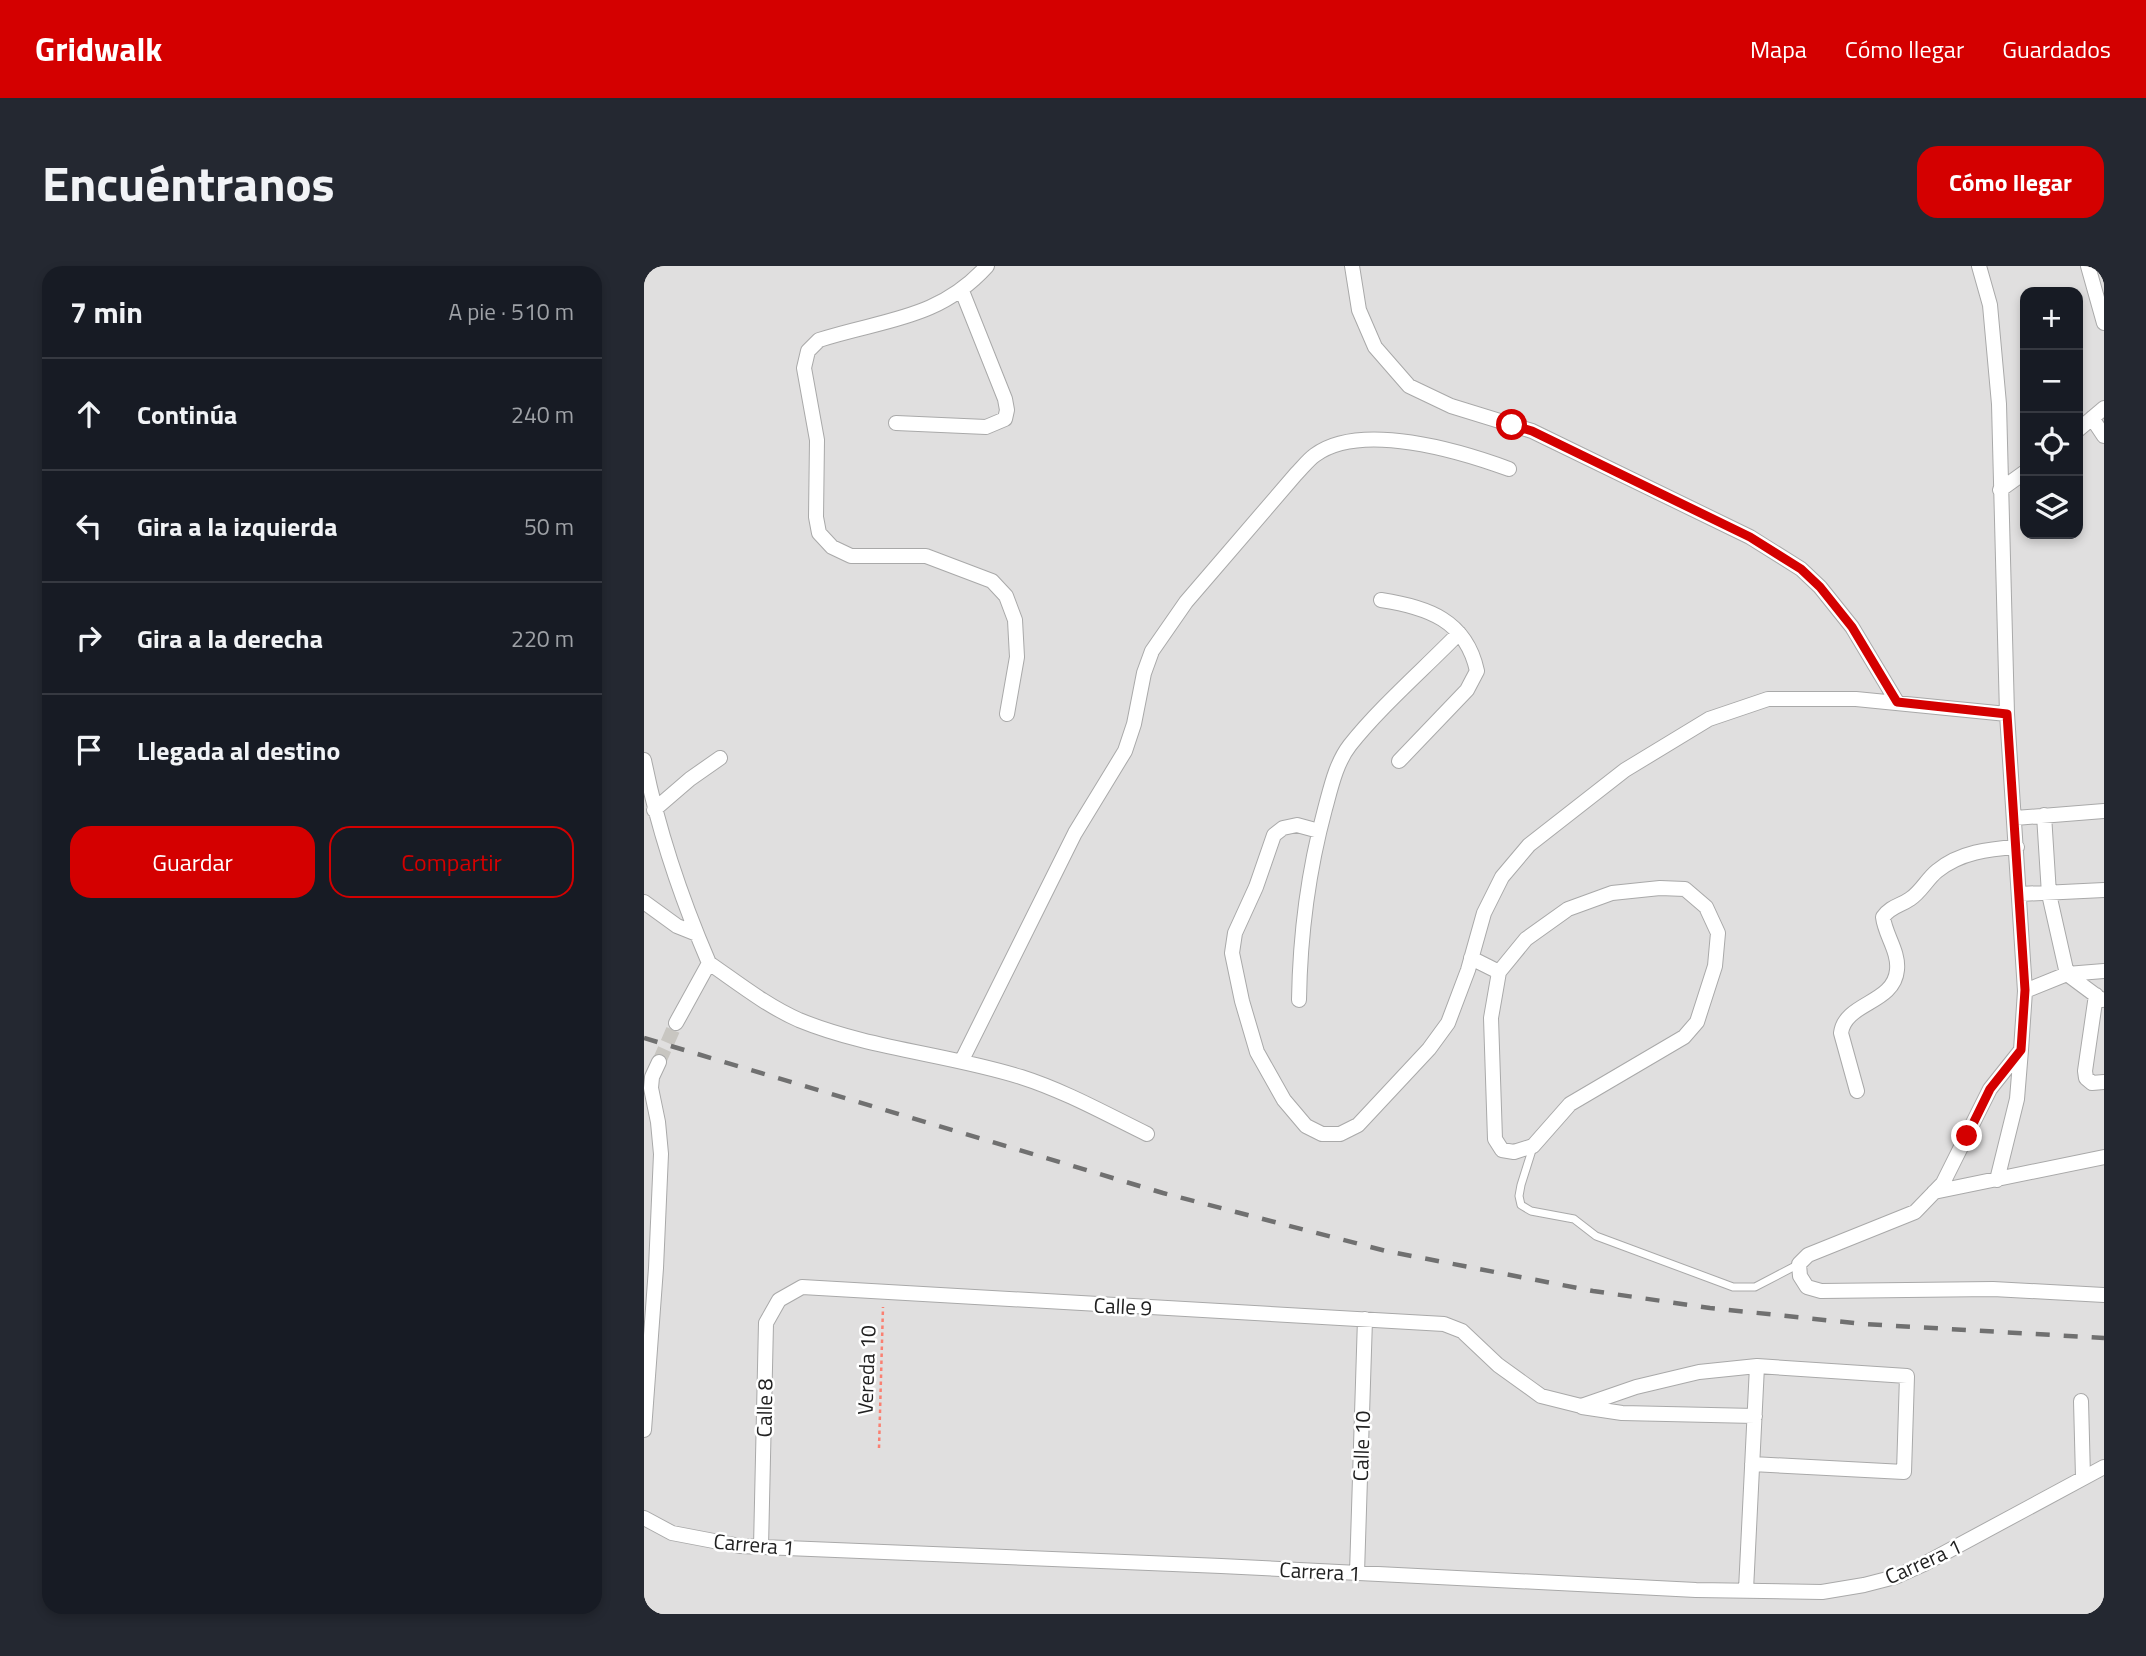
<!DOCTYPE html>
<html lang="es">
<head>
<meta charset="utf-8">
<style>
  :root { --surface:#171b24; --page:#242831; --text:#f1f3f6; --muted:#9ea1a6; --line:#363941; --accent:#d40000 }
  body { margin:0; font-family:"Titillium Web",sans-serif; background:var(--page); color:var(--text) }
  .controls { position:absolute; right:21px; top:21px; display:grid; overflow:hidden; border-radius:14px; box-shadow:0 4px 10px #0003 }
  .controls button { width:63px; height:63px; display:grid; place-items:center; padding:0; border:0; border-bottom:2px solid var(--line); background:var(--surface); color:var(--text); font:35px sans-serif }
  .stop { position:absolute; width:21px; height:21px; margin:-16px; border:5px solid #d40000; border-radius:50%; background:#fff }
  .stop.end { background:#d40000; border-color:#fff; box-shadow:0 2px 7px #0008 }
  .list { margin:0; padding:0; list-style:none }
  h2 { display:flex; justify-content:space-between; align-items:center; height:91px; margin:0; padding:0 28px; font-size:30px }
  h2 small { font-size:23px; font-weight:400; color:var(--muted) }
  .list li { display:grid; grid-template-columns:46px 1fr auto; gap:21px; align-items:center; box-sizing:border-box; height:112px; padding:0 28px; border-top:2px solid var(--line) }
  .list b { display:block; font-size:26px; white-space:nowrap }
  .list em { font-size:23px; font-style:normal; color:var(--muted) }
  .actions { display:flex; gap:14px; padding:21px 28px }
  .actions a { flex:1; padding:16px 0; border:2px solid var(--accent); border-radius:21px; text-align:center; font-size:24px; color:var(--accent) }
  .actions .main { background:var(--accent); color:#fff }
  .icon { flex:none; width:38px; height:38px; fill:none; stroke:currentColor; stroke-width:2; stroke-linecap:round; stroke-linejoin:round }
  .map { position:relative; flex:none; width:1460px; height:1348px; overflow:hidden; border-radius:21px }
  header { display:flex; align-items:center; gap:42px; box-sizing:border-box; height:98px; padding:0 35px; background:var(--accent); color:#fff }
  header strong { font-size:33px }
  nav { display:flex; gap:38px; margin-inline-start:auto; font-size:24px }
  .intro { display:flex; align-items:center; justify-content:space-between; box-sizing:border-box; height:168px; padding:0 42px }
  h1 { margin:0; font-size:49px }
  .button { padding:18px 32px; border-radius:21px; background:var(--accent); color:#fff; font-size:24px; font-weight:700 }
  main { display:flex; gap:42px; padding:0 42px }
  aside { flex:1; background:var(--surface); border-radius:21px; box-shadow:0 4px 10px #0003 }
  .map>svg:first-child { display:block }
  .residential { fill:#e0dfdf; fill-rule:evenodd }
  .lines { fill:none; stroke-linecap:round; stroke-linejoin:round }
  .minor-tunnel { stroke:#c8c6c1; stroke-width:14; stroke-dasharray:14 7; stroke-linecap:butt }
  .service-casing { stroke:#a9a9a9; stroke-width:9 }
  .minor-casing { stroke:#a9a9a9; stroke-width:16 }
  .path { stroke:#fa8072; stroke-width:2.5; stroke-dasharray:3.5 3.5; stroke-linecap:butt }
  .service { stroke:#fff; stroke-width:7 }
  .minor { stroke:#fff; stroke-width:14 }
  .rail { stroke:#707070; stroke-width:4.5; stroke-dasharray:14 14; stroke-linecap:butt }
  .route { stroke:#d40000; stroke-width:9 }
  .labels { text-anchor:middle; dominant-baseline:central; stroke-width:5; stroke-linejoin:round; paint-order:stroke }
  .street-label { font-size:21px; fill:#222; stroke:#fff }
</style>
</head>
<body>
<header>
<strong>Gridwalk</strong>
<nav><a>Mapa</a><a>Cómo llegar</a><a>Guardados</a></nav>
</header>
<div class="intro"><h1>Encuéntranos</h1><a class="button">Cómo llegar</a></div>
<main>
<aside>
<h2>7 min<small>A pie · 510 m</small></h2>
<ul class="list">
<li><svg class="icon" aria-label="ahead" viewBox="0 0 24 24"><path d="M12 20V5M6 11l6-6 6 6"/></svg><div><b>Continúa</b></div><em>240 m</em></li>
<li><svg class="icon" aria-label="left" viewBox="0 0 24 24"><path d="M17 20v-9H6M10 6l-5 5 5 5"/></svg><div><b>Gira a la izquierda</b></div><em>50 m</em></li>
<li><svg class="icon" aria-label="right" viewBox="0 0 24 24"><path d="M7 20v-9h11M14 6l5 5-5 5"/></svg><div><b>Gira a la derecha</b></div><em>220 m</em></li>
<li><svg class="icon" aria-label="arrive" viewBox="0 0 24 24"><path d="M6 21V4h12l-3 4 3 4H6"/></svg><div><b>Llegada al destino</b></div></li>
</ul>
<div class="actions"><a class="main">Guardar</a><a>Compartir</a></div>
</aside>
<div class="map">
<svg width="1460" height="1348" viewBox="0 0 1460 1348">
  <rect width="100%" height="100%" fill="#f2efe9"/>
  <path class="residential" d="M0 0H1460V1348H0ZM1381 26H1434V268H1381Z"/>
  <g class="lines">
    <path class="minor-tunnel" d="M15 796 32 757"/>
    <g class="service-casing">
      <path id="service" d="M889 881 877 919 875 930 877 939 887 945 930 953 952 970 1089 1021H1111L1155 998"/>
    </g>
    <g class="minor-casing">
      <path id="minor" d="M343 0C294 54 240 53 175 74L164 85 160 102 173 174 172 251 175 267 188 281 207 290H282L348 315 362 330 371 354 373 391 363 448
        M708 0 715 44 731 81 765 120 807 140 888 165 1106 271 1157 303 1176 321 1208 361 1253 436
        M1335 0 1346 39 1355 138 1363 448 1381 725 1377 784 1346 823 1299 917 1271 946 1164 989 1155 998 1156 1010 1163 1021 1177 1025 1349 1023 1460 1029
        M1444 0 1460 57
        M1448 152 1460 170
        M252 157 342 161 361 153 363 144 361 133 318 25
        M1434 164 1460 142
        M1356 224 1381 206
        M737 334C783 341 822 354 833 405L823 424 755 495
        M0 494C14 564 37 632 65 697L32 757
        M10 544 46 513 76 492
        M1400 549 1405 628 1423 708 1460 705
        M1371 552 1460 545
        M675 565 653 559 639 562 630 569 612 621 591 667 588 687 598 735 613 786 640 834 662 860 678 868H696L714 859 785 783 804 757 824 704 840 647 858 611 885 579 981 504 1065 453 1124 433H1212L1363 448
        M1016 622 1041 623 1062 641 1074 667 1071 700 1053 756 1040 771 926 838 889 880 870 886 858 884 851 873 847 752 855 706 882 673 924 643 968 627Z
        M1376 628 1460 624
        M0 636 33 660 53 668
        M827 692 855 706
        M65 697C94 717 123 740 155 754 226 783 304 788 377 811 421 825 462 848 503 868
        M1381 725 1423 708 1458 734
        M1452 729 1441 805 1442 812 1448 817 1460 816
        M655 734C656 669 664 606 681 543 687 521 692 497 706 479 736 441 781 402 815 367
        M318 794 431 567 481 485 490 458 500 407 508 385 542 336 652 208C658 202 664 194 671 189 717 155 816 185 865 203
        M1213 825 1197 767C1201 736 1250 738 1253 704 1255 685 1241 669 1239 651 1247 640 1256 640 1266 633 1277 626 1283 613 1293 605 1316 586 1345 583 1373 581
        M1353 914 1373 833 1377 784
        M1290 926 1460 891
        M1437 1135 1439 1211
        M938 1141 978 1147 1111 1150
        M0 1164 12 1002 17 888 14 856 7 822 8 811 15 796
        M0 1252 28 1267 96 1280 577 1300 1052 1324 1178 1326 1220 1319 1251 1311 1280 1298 1460 1201
        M117 1281 122 1057 135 1034 158 1021 800 1058 818 1065 854 1099 897 1130 937 1140 992 1121 1055 1106 1113 1100 1263 1110 1260 1206 1108 1198
        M713 1307 721 1053
        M1102 1324 1113 1100"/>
    </g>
    <path class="path" d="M235 1182 239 1041"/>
    <use href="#service" class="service"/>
    <use href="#minor" class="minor"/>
    <path class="rail" d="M0 772 519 927 742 985 949 1025 1066 1042 1219 1058 1460 1072"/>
  </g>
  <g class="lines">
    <path class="route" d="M868 159 888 165 1106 271 1157 303 1176 321 1208 361 1253 436 1363 448 1381 724 1377 784 1346 823 1323 870"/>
  </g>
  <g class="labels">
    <g class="street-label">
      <text transform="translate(479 1040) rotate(3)">Calle 9</text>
      <text transform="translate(222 1104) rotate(-88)">Vereda 10</text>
      <text transform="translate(120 1142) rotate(-89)">Calle 8</text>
      <text transform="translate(717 1180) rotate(-88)">Calle 10</text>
      <text transform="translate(110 1278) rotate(5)">Carrera 1</text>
      <text transform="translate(1279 1295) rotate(-24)">Carrera 1</text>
      <text transform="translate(676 1305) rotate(3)">Carrera 1</text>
    </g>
  </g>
</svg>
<div class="controls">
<button>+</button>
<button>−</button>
<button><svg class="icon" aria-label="locate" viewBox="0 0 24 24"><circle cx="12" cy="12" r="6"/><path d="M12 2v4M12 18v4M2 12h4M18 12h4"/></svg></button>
<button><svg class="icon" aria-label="layers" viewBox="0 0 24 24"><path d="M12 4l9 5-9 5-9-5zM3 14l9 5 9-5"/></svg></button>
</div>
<div class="stop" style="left:868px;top:159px"></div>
<div class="stop end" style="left:1323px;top:870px"></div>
</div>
</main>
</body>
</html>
